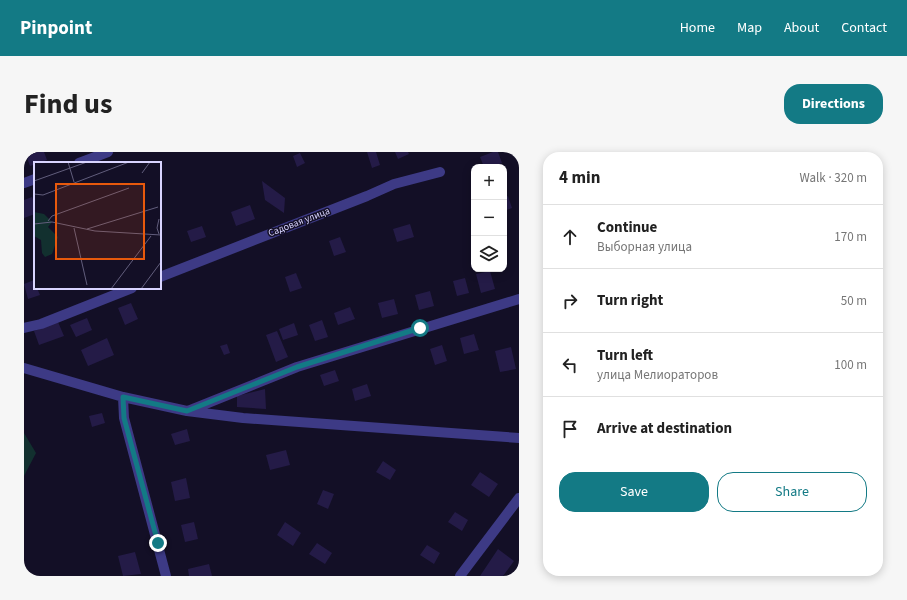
<!DOCTYPE html>
<html lang="en">
<head>
<meta charset="utf-8">
<style>
  :root { --surface:#fff; --page:#f6f6f6; --text:#222; --muted:#767676; --line:#e0e0e0; --accent:#137a85 }
  body { margin:0; font-family:"Source Sans 3",sans-serif; background:var(--page); color:var(--text) }
  .controls { position:absolute; right:12px; top:12px; display:grid; overflow:hidden; border-radius:8px; box-shadow:0 2px 10px #0003 }
  .controls button { width:36px; height:36px; display:grid; place-items:center; padding:0; border:0; border-bottom:1px solid var(--line); background:var(--surface); color:var(--text); font:20px sans-serif }
  .stop { position:absolute; width:12px; height:12px; margin:-9px; border:3px solid #137a85; border-radius:50%; background:#fff }
  .stop.end { background:#137a85; border-color:#fff; box-shadow:0 1px 4px #0008 }
  .list { margin:0; padding:0; list-style:none }
  h2 { display:flex; justify-content:space-between; align-items:center; height:52px; margin:0; padding:0 16px; font-size:17px }
  h2 small { font-size:13px; font-weight:400; color:var(--muted) }
  .list li { display:grid; grid-template-columns:26px 1fr auto; gap:12px; align-items:center; box-sizing:border-box; height:64px; padding:0 16px; border-top:1px solid var(--line) }
  .list b { display:block; font-size:15px; white-space:nowrap }
  .list p { margin:0; font-size:13px; white-space:nowrap; color:var(--muted) }
  .list em { font-size:13px; font-style:normal; color:var(--muted) }
  .actions { display:flex; gap:8px; padding:12px 16px }
  .actions a { flex:1; padding:9px 0; border:1px solid var(--accent); border-radius:16px; text-align:center; font-size:14px; color:var(--accent) }
  .actions .main { background:var(--accent); color:#fff }
  .icon { flex:none; width:22px; height:22px; fill:none; stroke:currentColor; stroke-width:2; stroke-linecap:round; stroke-linejoin:round }
  .map { position:relative; flex:none; width:495px; height:424px; overflow:hidden; border-radius:16px }
  header { display:flex; align-items:center; gap:24px; box-sizing:border-box; height:56px; padding:0 20px; background:var(--accent); color:#fff }
  header strong { font-size:19px }
  nav { display:flex; gap:22px; margin-inline-start:auto; font-size:14px }
  .intro { display:flex; align-items:center; justify-content:space-between; box-sizing:border-box; height:96px; padding:0 24px }
  h1 { margin:0; font-size:28px }
  .button { padding:10px 18px; border-radius:16px; background:var(--accent); color:#fff; font-size:14px; font-weight:700 }
  main { display:flex; gap:24px; padding:0 24px }
  aside { flex:1; background:var(--surface); border-radius:16px; box-shadow:0 2px 10px #0003 }
  .map>svg:first-child { display:block }
  .green { fill:#12302f }
  .building { fill:#241b47 }
  .lines { fill:none; stroke-linecap:round; stroke-linejoin:round }
  .minor { stroke:#3d3a85; stroke-width:10 }
  .route { stroke:#137a85; stroke-width:5 }
  .labels { text-anchor:middle; dominant-baseline:central; stroke-width:3; stroke-linejoin:round; paint-order:stroke }
  .street-label { font-size:10px; fill:#d9d4ff; stroke:#130f26 }
  .inset-road { fill:none; stroke:#625e7d; stroke-width:1 }
  .view { fill:#e8590c; fill-opacity:0.15; stroke:#e8590c; stroke-width:2 }
  .inset-edge { fill:none; stroke:#d9d4ff; stroke-width:2 }
</style>
</head>
<body>
<header>
<strong>Pinpoint</strong>
<nav><a>Home</a><a>Map</a><a>About</a><a>Contact</a></nav>
</header>
<div class="intro"><h1>Find us</h1><a class="button">Directions</a></div>
<main>
<div class="map">
<svg width="495" height="424" viewBox="0 0 495 424">
  <rect width="100%" height="100%" fill="#130f26"/>
  <path class="green" d="M0 281 12 301 0 324Z"/>
  <path class="building" d="M1 0H20L23 8 6 14Z
    M343 0H352L356 13 348 16Z
    M371 0H384L385 2 374 7Z
    M469 0H474L478 11 467 15H460L456 5Z
    M276 1 281 11 273 15 269 4Z
    M238 29 261 46 260 61 241 48Z
    M484 44 488 56 480 59V46Z
    M8 45 11 53V62L0 66V48Z
    M226 53 231 67 212 74 207 60Z
    M386 72 390 85 373 90 369 77Z
    M178 74 182 85 167 90 163 79Z
    M316 85 322 100 310 104 305 89Z
    M466 119 471 137 457 141 452 122Z
    M272 121 278 136 266 140 261 125Z
    M441 126 445 141 433 144 429 129Z
    M10 128 11 136H13L16 143 4 147 0 132Z
    M406 139 410 154 395 158 391 143Z
    M370 147 374 162 358 166 354 151Z
    M107 151 114 167 101 173 94 156Z
    M326 155 331 167 314 173 310 161Z
    M63 166 68 178 52 185 46 173Z
    M298 168 304 185 291 189 285 173Z
    M34 170 40 184 15 193 10 179Z
    M270 171 274 183 259 188 255 177Z
    M253 179 264 205 252 210 242 183Z
    M450 182 455 198 440 202 436 186Z
    M83 186 90 203 64 214 57 198Z
    M203 192 206 201 200 203 196 194Z
    M418 193 423 209 411 213 406 197Z
    M487 195 492 217 476 220 471 199Z
    M311 218 315 229 300 234 296 223Z
    M343 232 347 244 331 249 328 237Z
    M241 237 242 257 213 255V244Z
    M78 261 81 271 68 275 65 264Z
    M163 277 166 289 151 293 147 282Z
    M262 298 266 313 246 318 242 303Z
    M359 309 372 318 366 328 352 320Z
    M456 320 474 332 465 345 447 333Z
    M162 326 166 346 151 349 147 330Z
    M299 338 310 342 304 357 293 352Z
    M431 360 444 368 438 379 424 370Z
    M170 370 174 387 161 390 157 373Z
    M261 370 277 381 269 394 253 383Z
    M293 391 308 401 301 412 285 402Z
    M403 393 416 401 410 412 396 403Z
    M474 397 490 409 479 424H456Z
    M111 400 117 422 99 424 94 404Z
    M185 412 188 424H165L164 417Z"/>
  <g class="lines">
    <path class="minor" d="M55 11 84 0
      M0 31 11 27
      M136 125 343 44 370 32 416 20
      M0 176 17 172 108 136
      M0 216 99 245 163 259 219 266 495 286
      M99 245 100 266 142 424
      M164 259 273 215 495 147
      M436 424 495 346"/>
  </g>
  <g class="lines">
    <path class="route" d="M134 391 100 266 99 245 163 259 273 215 396 176"/>
  </g>
  <g class="labels">
    <g class="street-label">
      <text transform="translate(275 70) rotate(-21)">Садовая улица</text>
    </g>
  </g>
  <g transform="translate(10 10)">
    <rect width="127" height="127" fill="#130f26"/>
    <path d="M0 50 10 52 18 60 14 65 24 75 18 92 11 95 8 91 7 78 0 74Z" fill="#12302f"/>
    <path class="inset-road" d="M34 0 40 20M108 11 116 0M0 19 53 0M0 32 9 33 95 0M14 59 18 54 95 26M0 62 18 60 61 69 127 73M40 66 53 123M53 67 124 45M125 72 123 66 125 57M77 127 117 74M107 127 127 100"/>
    <path class="view" d="M22 22H110V97H22Z"/>
    <rect width="127" height="127" class="inset-edge"/>
  </g>
</svg>
<div class="controls">
<button>+</button>
<button>−</button>
<button><svg class="icon" aria-label="layers" viewBox="0 0 24 24"><path d="M12 4l9 5-9 5-9-5zM3 14l9 5 9-5"/></svg></button>
</div>
<div class="stop" style="left:396px;top:176px"></div>
<div class="stop end" style="left:134px;top:391px"></div>
</div>
<aside>
<h2>4 min<small>Walk · 320 m</small></h2>
<ul class="list">
<li><svg class="icon" aria-label="ahead" viewBox="0 0 24 24"><path d="M12 20V5M6 11l6-6 6 6"/></svg><div><b>Continue</b><p>Выборная улица</p></div><em>170 m</em></li>
<li><svg class="icon" aria-label="right" viewBox="0 0 24 24"><path d="M7 20v-9h11M14 6l5 5-5 5"/></svg><div><b>Turn right</b></div><em>50 m</em></li>
<li><svg class="icon" aria-label="left" viewBox="0 0 24 24"><path d="M17 20v-9H6M10 6l-5 5 5 5"/></svg><div><b>Turn left</b><p>улица Мелиораторов</p></div><em>100 m</em></li>
<li><svg class="icon" aria-label="arrive" viewBox="0 0 24 24"><path d="M6 21V4h12l-3 4 3 4H6"/></svg><div><b>Arrive at destination</b></div></li>
</ul>
<div class="actions"><a class="main">Save</a><a>Share</a></div>
</aside>
</main>
</body>
</html>
